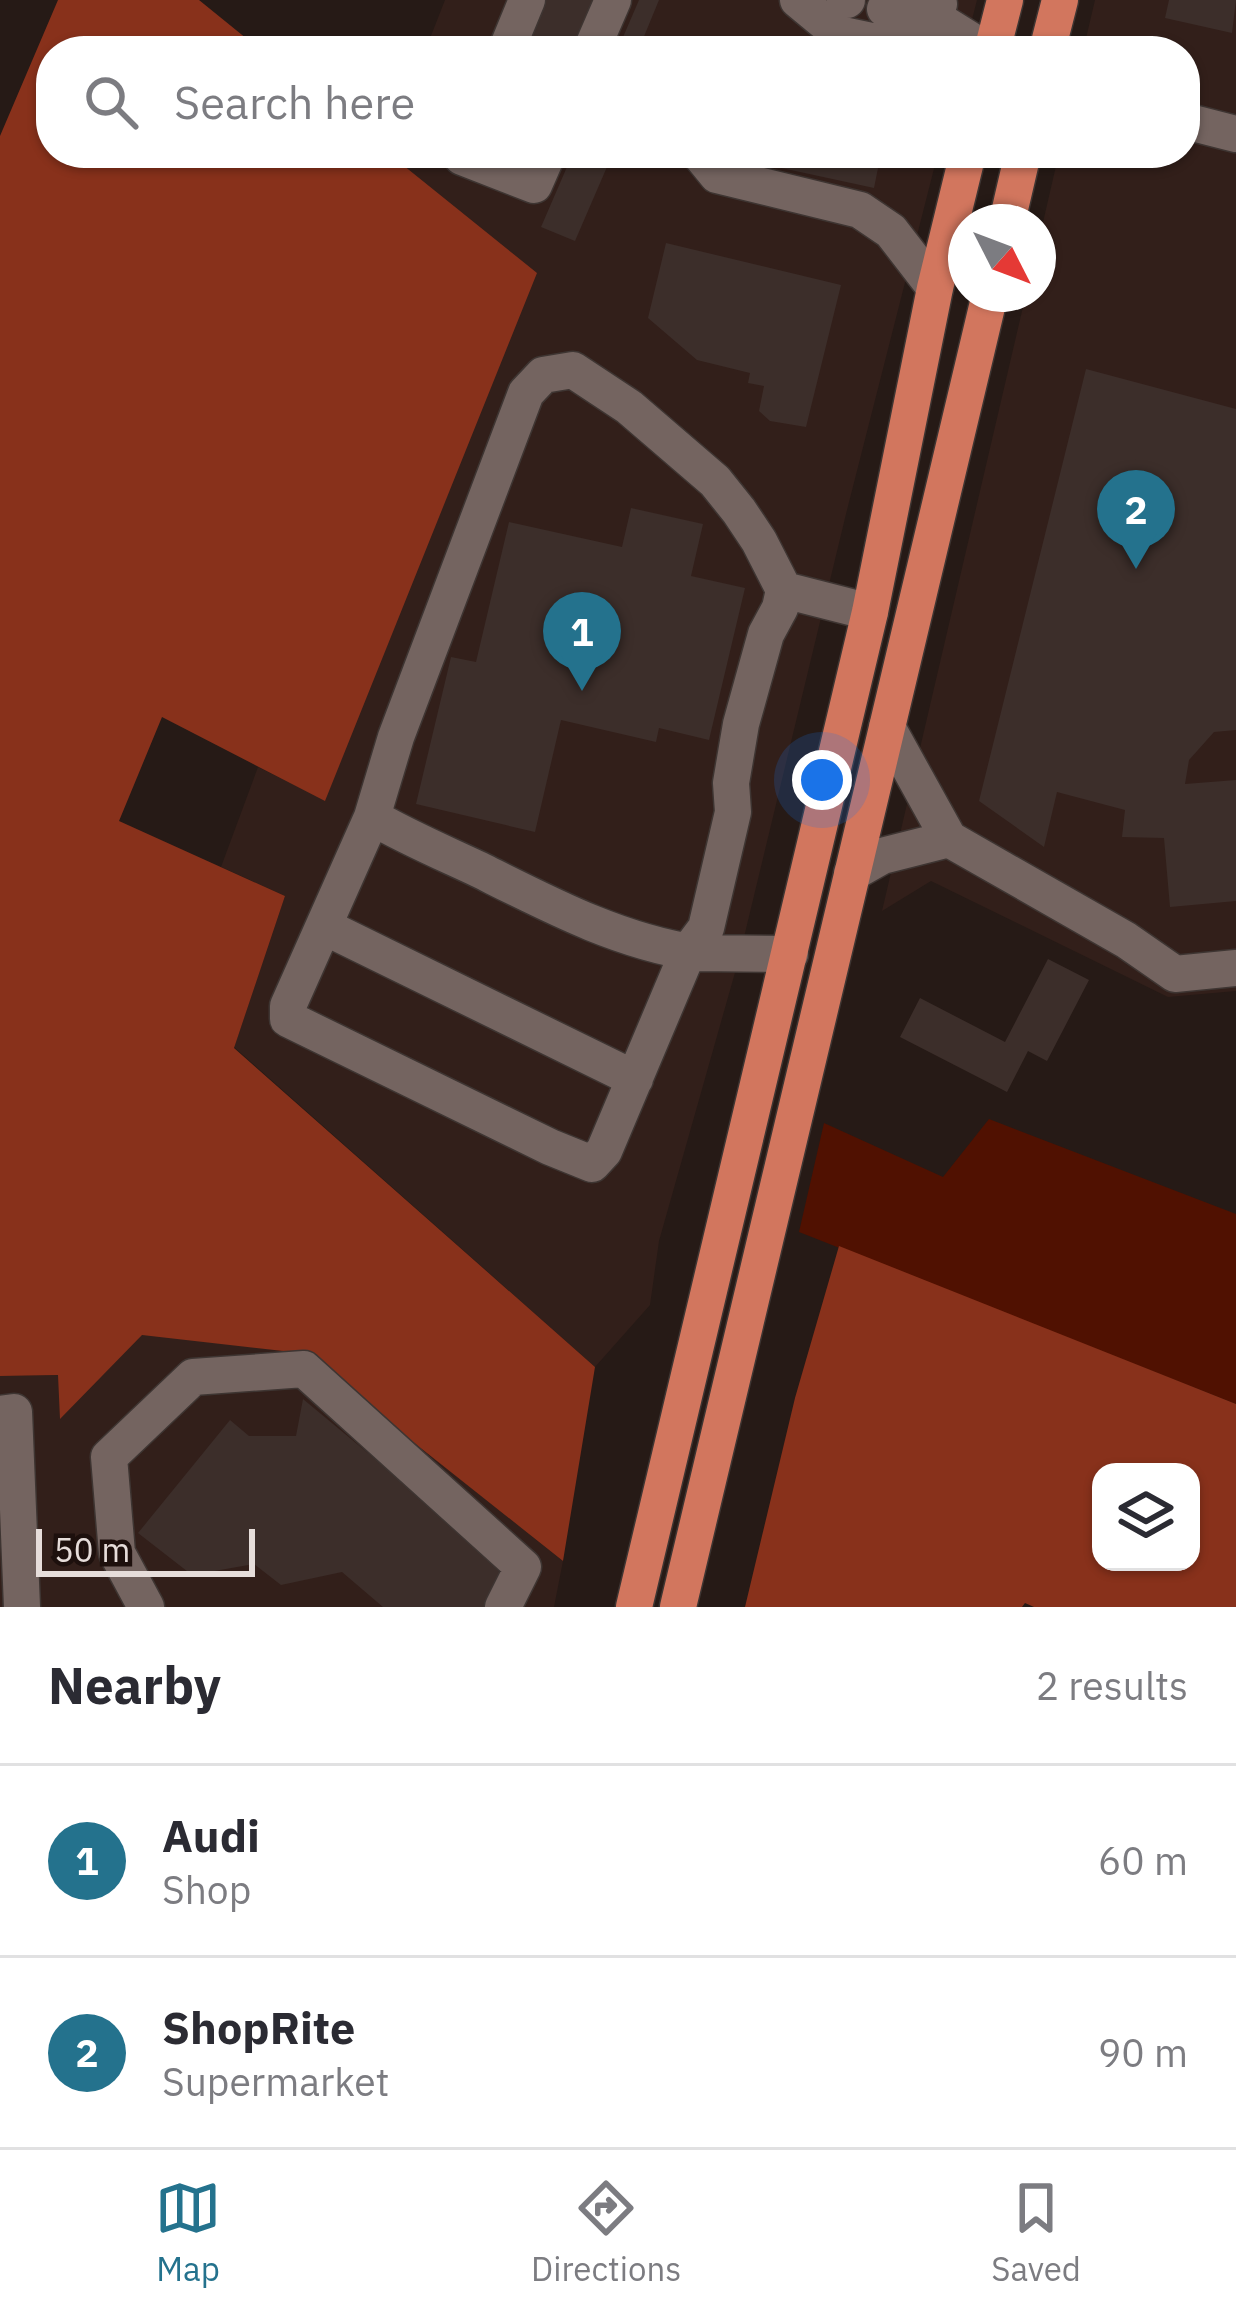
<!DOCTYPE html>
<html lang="en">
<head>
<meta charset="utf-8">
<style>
  :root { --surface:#fff; --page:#f7f7f7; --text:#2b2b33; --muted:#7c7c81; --line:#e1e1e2; --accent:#24728d }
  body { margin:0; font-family:"IBM Plex Sans",sans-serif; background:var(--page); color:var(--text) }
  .controls { position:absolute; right:36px; bottom:36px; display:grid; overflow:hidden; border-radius:24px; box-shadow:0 3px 9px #0004 }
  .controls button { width:108px; height:108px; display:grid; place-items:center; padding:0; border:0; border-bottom:3px solid var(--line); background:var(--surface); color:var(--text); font:60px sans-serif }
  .compass { position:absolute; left:948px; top:204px; width:108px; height:108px; border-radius:50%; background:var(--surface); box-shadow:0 3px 9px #0004; rotate:132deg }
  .scale { position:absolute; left:36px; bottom:30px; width:219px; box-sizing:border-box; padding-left:12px; border:6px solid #e6ddda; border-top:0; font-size:33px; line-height:42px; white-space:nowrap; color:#e6ddda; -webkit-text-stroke:9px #1d100d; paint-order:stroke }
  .you { position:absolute; left:822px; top:780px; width:42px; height:42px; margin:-30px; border:9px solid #fff; border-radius:50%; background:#1a73e8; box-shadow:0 0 0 18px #1a73e833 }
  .badge { display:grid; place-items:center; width:78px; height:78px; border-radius:50%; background:var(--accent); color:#fff; font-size:39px; font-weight:700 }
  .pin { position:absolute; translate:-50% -99px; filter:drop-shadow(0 3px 6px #0008) }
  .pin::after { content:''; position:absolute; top:63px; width:42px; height:36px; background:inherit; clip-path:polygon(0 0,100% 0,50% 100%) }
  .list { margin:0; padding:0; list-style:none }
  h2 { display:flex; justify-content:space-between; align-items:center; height:156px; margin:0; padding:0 48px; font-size:51px }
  h2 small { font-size:39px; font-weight:400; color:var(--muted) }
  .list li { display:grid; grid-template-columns:78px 1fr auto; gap:36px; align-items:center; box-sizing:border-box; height:192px; padding:0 48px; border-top:3px solid var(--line) }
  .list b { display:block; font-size:45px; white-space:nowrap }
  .list p { margin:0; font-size:39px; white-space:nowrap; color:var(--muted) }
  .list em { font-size:39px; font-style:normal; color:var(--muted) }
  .icon { flex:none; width:66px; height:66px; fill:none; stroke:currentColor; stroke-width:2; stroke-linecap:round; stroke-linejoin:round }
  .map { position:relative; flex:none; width:1236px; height:1607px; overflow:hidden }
  .search { position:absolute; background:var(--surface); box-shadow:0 3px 9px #0004; left:36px; right:36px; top:36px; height:132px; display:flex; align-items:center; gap:30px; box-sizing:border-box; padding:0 42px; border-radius:48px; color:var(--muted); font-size:45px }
  .sheet { height:540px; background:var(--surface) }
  nav { display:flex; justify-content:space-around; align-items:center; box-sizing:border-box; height:168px; border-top:3px solid var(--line); background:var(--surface); font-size:33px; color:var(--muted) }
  nav a { display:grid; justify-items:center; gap:6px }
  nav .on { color:var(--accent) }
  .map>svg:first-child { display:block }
  .built { fill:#321f1a }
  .green { fill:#501101 }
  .forest { fill:#88311b; fill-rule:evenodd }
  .building { fill:#3c2e2a }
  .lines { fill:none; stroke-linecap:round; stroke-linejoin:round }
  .minor-casing { stroke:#3e3532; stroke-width:39 }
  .highway-casing { stroke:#3e3532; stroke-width:39 }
  .minor { stroke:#746460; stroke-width:36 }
  .highway { stroke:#d2765e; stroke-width:36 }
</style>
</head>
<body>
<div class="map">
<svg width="1236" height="1607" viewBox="0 0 1236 1607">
  <rect width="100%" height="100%" fill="#261a16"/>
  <path class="built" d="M445 0H977L964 51H425Z
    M1095 0H1236V991L1168 997 931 881 882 911 1026 294H1038V244L1059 153H1185V51H1083Z
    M383 153H938L846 514 738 962 659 1241 650 1305 595 1367 234 1047 285 896 221 867 258 767 325 800Z
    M142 1334 302 1353 563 1561 554 1607H0V1376L59 1375 61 1417Z"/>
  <path class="green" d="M989 1119 1236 1214V1404L799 1232 824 1123 943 1177Z"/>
  <path class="forest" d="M58 0H199L262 51H51V153H388L537 273 325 801 162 717 119 821 285 896 234 1048 595 1367 563 1561 301 1353 142 1335 60 1419 58 1375 0 1376V136Z
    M839 1246 1236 1404V1607H1034L1025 1603 1022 1607H745L795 1398ZM1101 1472H1191V1562H1101Z"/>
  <path class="building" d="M541 0H601L579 51H519Z
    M639 0H659L638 51H617Z
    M1169 0H1236L1232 33 1165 18Z
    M573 153H613L575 241 541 227Z
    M737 153H881L874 188 736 158Z
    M666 243 841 285 806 427 770 421 759 411 764 386 748 383 750 373 697 360 648 318Z
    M1086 369 1236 409V730L1214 732 1189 760 1185 784 1236 780V901L1170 907 1164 838 1122 837 1125 810 1057 792 1044 847 979 801Z
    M631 508 703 524 691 576 745 588 709 740 659 728 656 742 561 720 535 832 416 804 451 657 476 662 509 522 622 547Z
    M1048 959 1089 980 1047 1061 1028 1051 1007 1092 900 1037 920 998 1005 1042Z
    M303 1399 499 1562 505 1598 497 1607H383L342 1572 281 1585 254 1564 192 1575 138 1533 230 1420 249 1436H296Z"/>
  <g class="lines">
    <g class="minor-casing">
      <path id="minor" d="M798 0 839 34 896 46 911 39 935 18 988 51
        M845 0H847
        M885 9 902 13 926 1 939 4
        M506 51 527 0
        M591 51 613 0
        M1185 121 1236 134
        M463 153 462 157 534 185 548 153
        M699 153 717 175 860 210 891 231 935 288
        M784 590 870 612
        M887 727 949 839 1126 940 1175 974 1236 968
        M372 817 288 1006V1019L550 1147 592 1164 604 1151 688 952 706 928 733 812 731 783 741 724 766 634 780 608 784 590 759 541 739 511 715 481 629 407 573 370 543 375 526 393 396 737 372 817C406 837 444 853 480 870 550 905 618 941 696 953L790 954
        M852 873 882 856 949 839
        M325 927 635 1079
        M0 1414 14 1412 22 1607
        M146 1607 117 1553 109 1457 193 1377 304 1369 523 1567 503 1607"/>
    </g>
    <g class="highway-casing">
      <path id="highway" d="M992 51 1005 0
        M1047 51 1060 0
        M1007 222 1023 153
        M634 1607 870 612 935 288 968 153
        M678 1607 990 294"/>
    </g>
    <use href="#minor" class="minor"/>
    <use href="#highway" class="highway"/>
  </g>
</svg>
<div class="controls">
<button><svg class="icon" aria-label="layers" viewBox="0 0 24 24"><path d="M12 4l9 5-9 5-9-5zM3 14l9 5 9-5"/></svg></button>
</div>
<svg class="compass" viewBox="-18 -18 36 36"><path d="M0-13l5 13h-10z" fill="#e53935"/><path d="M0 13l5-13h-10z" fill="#7c7c81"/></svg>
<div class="scale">50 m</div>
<div class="you"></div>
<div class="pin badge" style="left:582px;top:691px">1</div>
<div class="pin badge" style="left:1136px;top:569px">2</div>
<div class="search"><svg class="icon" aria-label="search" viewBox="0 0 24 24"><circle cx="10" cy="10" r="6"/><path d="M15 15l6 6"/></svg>Search here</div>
</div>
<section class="sheet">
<h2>Nearby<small>2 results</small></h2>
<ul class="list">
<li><span class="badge">1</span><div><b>Audi</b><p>Shop</p></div><em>60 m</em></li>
<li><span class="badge">2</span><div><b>ShopRite</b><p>Supermarket</p></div><em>90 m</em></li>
</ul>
</section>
<nav>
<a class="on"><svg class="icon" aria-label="map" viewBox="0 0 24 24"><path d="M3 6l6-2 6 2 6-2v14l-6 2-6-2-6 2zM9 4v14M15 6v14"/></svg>Map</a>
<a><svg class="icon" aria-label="directions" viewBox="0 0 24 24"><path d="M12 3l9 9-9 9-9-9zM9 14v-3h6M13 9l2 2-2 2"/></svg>Directions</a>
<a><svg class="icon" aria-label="saved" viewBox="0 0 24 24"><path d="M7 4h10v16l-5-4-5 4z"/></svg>Saved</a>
</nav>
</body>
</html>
